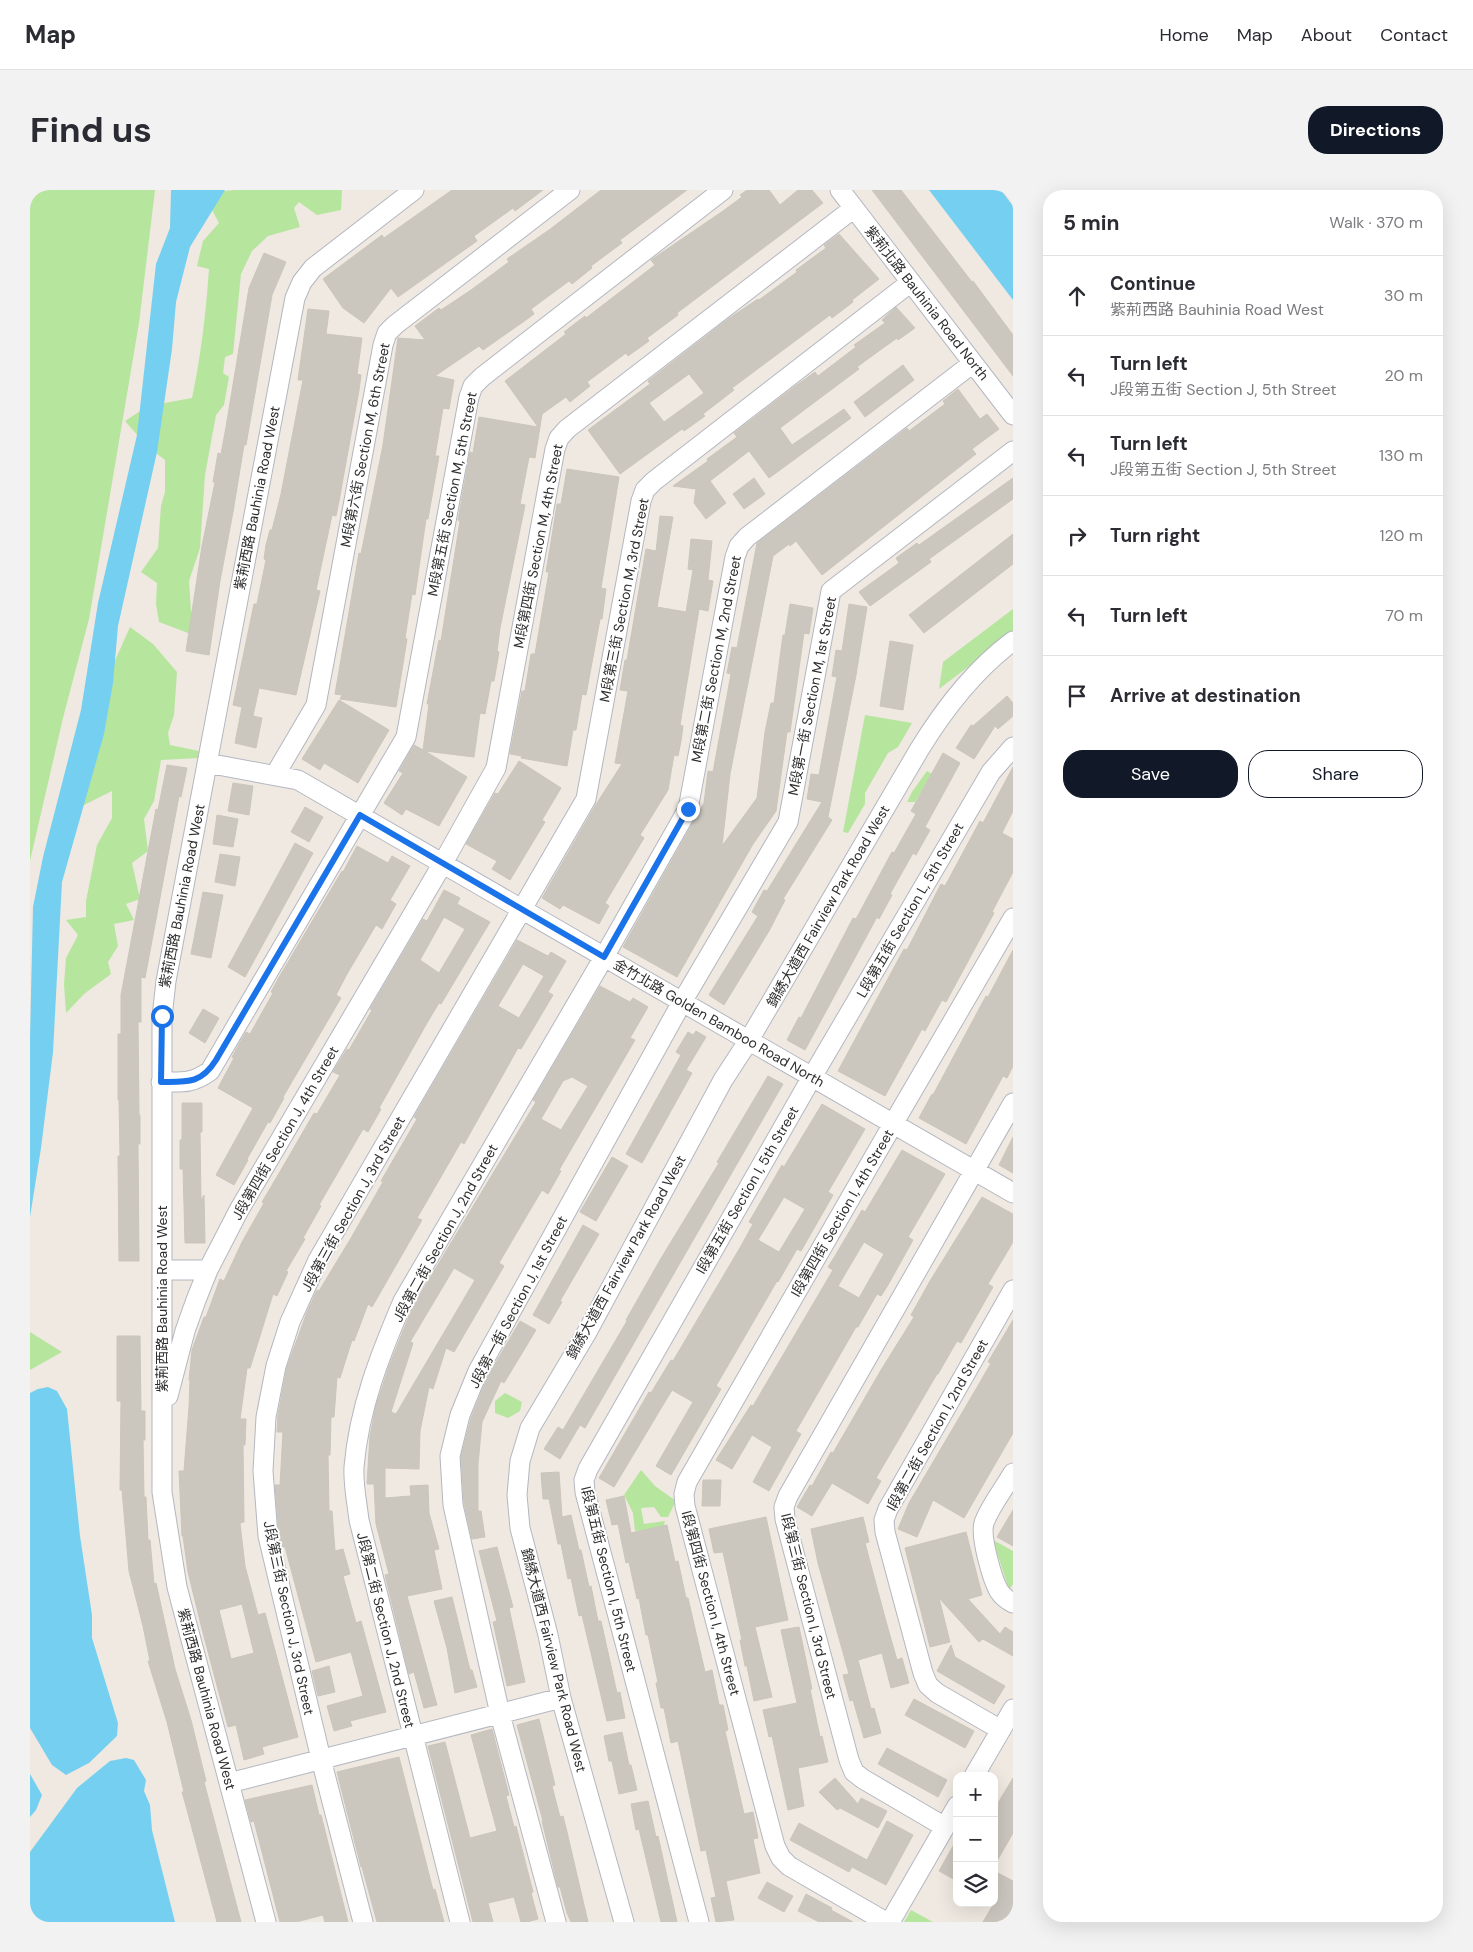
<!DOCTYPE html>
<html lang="en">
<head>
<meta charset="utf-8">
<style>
  :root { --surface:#fff; --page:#f2f2f3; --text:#2b2b33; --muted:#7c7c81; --line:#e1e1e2; --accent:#111827 }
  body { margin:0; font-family:"DM Sans","Noto Sans TC",sans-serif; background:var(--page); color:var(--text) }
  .controls { position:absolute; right:15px; bottom:15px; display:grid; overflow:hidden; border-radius:10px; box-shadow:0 5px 20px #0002 }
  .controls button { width:45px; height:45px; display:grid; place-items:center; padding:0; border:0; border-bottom:1px solid var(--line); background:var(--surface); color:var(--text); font:25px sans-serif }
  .stop { position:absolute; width:15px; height:15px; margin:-11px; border:4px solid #1a73e8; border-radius:50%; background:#fff }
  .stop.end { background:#1a73e8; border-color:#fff; box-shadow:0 1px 5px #0008 }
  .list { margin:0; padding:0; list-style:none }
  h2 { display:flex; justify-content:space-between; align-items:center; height:65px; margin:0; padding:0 20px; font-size:21px }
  h2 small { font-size:16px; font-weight:400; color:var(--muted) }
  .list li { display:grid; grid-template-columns:32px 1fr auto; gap:15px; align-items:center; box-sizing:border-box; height:80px; padding:0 20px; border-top:1px solid var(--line) }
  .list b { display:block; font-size:19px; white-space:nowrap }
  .list p { margin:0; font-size:16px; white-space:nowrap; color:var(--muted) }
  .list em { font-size:16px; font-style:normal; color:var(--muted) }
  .actions { display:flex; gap:10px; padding:15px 20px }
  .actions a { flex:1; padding:11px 0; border:1px solid var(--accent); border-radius:20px; text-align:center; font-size:18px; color:var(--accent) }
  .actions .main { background:var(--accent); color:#fff }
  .icon { flex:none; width:28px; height:28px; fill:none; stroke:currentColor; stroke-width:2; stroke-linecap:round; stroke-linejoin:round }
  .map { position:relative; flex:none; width:983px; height:1732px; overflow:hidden; border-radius:20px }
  header { display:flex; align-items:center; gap:30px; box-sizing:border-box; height:70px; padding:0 25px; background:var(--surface); border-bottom:1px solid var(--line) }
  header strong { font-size:24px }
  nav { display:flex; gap:28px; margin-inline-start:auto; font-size:18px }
  .intro { display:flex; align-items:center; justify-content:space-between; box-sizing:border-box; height:120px; padding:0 30px }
  h1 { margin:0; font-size:35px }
  .button { padding:12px 22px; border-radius:20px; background:var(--accent); color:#fff; font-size:18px; font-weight:700 }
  main { display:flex; gap:30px; padding:0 30px }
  aside { flex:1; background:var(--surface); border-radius:20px; box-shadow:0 5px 20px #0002 }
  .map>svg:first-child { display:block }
  .green { fill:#b6e59e }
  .water { fill:#75cff0 }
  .building { fill:#cbc7bf; stroke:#cbc5ba; fill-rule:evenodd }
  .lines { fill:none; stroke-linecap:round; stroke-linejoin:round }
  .minor-casing { stroke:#b4b7c1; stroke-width:21 }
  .minor { stroke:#fff; stroke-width:19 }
  .route { stroke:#1a73e8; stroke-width:6 }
  .labels { text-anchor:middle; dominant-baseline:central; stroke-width:4; stroke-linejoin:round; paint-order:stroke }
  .street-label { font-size:14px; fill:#2e2e2e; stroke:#fff }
</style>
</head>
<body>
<header>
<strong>Map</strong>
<nav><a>Home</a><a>Map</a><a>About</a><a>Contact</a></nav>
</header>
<div class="intro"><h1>Find us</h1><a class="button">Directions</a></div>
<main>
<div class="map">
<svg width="983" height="1732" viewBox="0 0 983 1732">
  <rect width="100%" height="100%" fill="#efe9e1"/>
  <path class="green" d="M0 0H125L109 133 59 429 33 528 0 671Z
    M205 0H312L311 20 287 25 269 12 264 18 270 37 238 46 222 61 211 84 203 164 195 167 193 183 199 187 194 215 186 225 175 285 170 358 159 391 161 422 180 436 166 446 129 432 126 414 127 393 111 382 128 358 131 316 135 302V270L116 255 95 231 118 216 162 208C171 166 176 122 179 79L167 76 173 51 189 33 173 3Z
    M983 419V443L909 499 913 472Z
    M100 437 123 454 147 482 144 525 138 543 140 555 169 561V568L131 570 124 611 114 629 118 661 102 673 110 709 96 714 104 730 84 734 88 756 78 772 81 784 54 804 36 823 34 794 36 768 48 745 36 730 56 727V711L67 655 82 628V601L46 619 76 491Z
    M835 525 882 533 868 557 858 563 835 603V614L818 643 813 642Z
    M897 581 902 584 885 612H877L882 602Z
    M0 1142 32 1162 0 1180Z
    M475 1203 492 1212 490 1221 478 1228 465 1223V1211Z
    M611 1280 625 1296 646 1311 638 1327H631L624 1317 611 1318 614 1334 635 1331 633 1339 605 1341 603 1323 594 1305Z
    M963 1350 983 1361V1394L979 1400Z
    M881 1720 903 1732H874Z"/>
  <path class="water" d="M141 0H195L160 57 146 112 142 159 127 262 88 436 83 493 74 544 32 692 23 862 11 958 0 1027V849L3 717 13 667 51 520 68 413 107 245 126 74 140 38Z
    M899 0H971L983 16V110Z
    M18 1197 27 1201 37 1219 50 1346 62 1425V1448L88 1533 87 1546 59 1573 36 1585 22 1575 0 1538V1203L8 1199Z
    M96 1568 104 1570 116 1590 114 1601 120 1615 122 1640 145 1732H0V1662L47 1598 80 1571Z
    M0 1584 12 1605 6 1620 0 1627Z"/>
  <path class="building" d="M422 0H513L485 21 483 18 444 46 447 51 368 107 361 98 334 133 313 118 293 89 352 45 354 48Z
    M571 0H657L590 50 592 53 561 76 562 78 542 94 539 91 501 119 504 124 493 132 453 160 449 156 405 186 424 190 419 219 413 218 405 266H409L398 329H396L385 405 382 404 375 448 377 449 366 517 310 509 312 505 305 504 310 475 329 363 331 364 353 255 368 148 395 150 385 136 409 118 411 120 441 100 479 72 477 69 519 40Z
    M717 0H739L750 15 768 0H782L793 13 647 123 648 125 617 148 619 151 598 166 596 163 557 192 560 196 540 212 536 207 512 224 505 268 499 267 490 314 495 315 470 438 467 461 469 462 464 491H461L455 524 450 523 444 567 395 561 437 587 409 636 376 619 372 625 354 613 373 583 369 581 384 555 393 560 399 514H397L409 450 411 451 430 331 428 330 440 262 443 263 449 227 508 237 475 191 536 144 534 142 555 126 556 128 625 75 621 70 693 21 712 7 710 5Z
    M842 0H871L942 92 943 91 983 145V186Z
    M809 44 849 89 822 110 823 112 802 128 800 125 702 198 704 200 673 224 675 226 654 241 652 239 590 284 558 240 620 194 618 191 698 129 728 109 729 110 767 82 766 80 796 58 794 55ZM659 184 674 203 634 232 619 213Z
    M234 63 256 72 242 105 216 255H214L203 322 190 391 179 465 156 461 172 356 185 292H183L188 263 191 264 196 237 219 98Z
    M866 117 885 138 868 150 867 148 846 163 827 177 829 179 750 238 762 255 814 219 821 228 739 288 719 261 680 291 696 313 676 329 664 313 666 299 643 296 678 271 677 269 707 247 704 243 764 197 785 182 788 186 826 157 824 155 855 133 852 130Z
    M278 119 299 121 296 144 332 148 327 184 331 185 329 200 309 311 306 326 302 325 286 400 290 401 266 505 229 498 223 526 232 528 226 558 205 553 212 517 203 515 224 414H227L236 370 234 369 236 355 240 340H242L251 304 273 190H268Z
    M873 175 884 190 835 227 824 212Z
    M928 199 950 229 957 224 969 239 942 259 946 264 792 385 766 351 760 356 759 354 743 366 700 584 692 656 727 608 735 542 741 513H744L753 445H755L760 414 783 418 779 444 774 443 760 542H757L746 621 723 654 647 787 593 757 674 613 678 581 683 582 701 484 697 483 702 457 707 458 727 353 877 238 879 241 915 214 913 211Z
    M537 279 589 287 571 398 576 399 572 429H570L556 505 552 504 546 540H543L537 576 491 568 492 566 480 564 492 501H495L501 464H505L519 382H516L521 352 527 314H531Z
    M724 288 735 304 714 319 703 304Z
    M983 288V309L899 369 901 372 840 416 829 402 869 373 866 368 887 353 889 355Z
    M630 326 643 327 627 417 656 422 663 380 658 379 661 349 682 351 678 390 683 391 678 421 669 419 650 535 653 536 651 551 648 566 644 565 638 600 610 645 614 648 575 713 579 716 569 734 533 715 530 719 512 708 565 616 592 574 585 573 598 501 590 500 595 470H597L616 359 626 361Z
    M983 344V374L894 443 879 425Z
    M819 414 837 417 826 485 798 627 802 630 753 709 755 710 739 741 694 815 679 805 728 726 722 722 734 700 737 701 792 612 777 609 781 584 789 585 807 487 802 486 806 460 812 461Z
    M860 451 883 455 873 520 850 516Z
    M977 506 983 513V526L968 539 965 536 944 569 926 558 941 535 943 536Z
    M309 510 359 540 328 593 294 573 290 580 272 569Z
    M913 563 930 573 895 637 900 640 886 665 883 663 860 704 862 705 849 729 847 727 775 860 757 850 769 827 771 828 823 728 826 729 855 675 862 662 864 663 886 624 881 621Z
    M489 571 531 598 512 630 515 632 480 690 462 679 467 671 436 654 465 603 468 604Z
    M137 575 157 578 151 607 149 606 115 788 111 787V832H108L109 925H110V954H108L109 1071H89L88 966H90L89 910H88V844H91V805L126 619 128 620Z
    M983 577V621L972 643 983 649V682L962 722 964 723 916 812 912 810 895 841 892 839 855 906 808 881 874 759 877 760 911 694 915 696 950 631 953 633Z
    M203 593 223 596 219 625 198 621Z
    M275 617 293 627 279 652 261 642Z
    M187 625 208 629 203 657 183 654Z
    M265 653 283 663 215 787 198 777Z
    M327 656 358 673 362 666 380 676 360 710 366 714 352 739 346 735 317 784 306 805 311 808 253 907 254 908 240 933 238 932 217 969 218 970 204 995 186 985 223 918 188 898 204 868 202 867 209 854 216 842 220 844 243 803 241 802 248 789 312 681 313 682Z
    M190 664 210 667 205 696 185 692Z
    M414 700 430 708 427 714 460 732 411 814 409 813 397 833 349 918 351 919 338 942 333 939 289 1015 291 1016 273 1048 275 1049 256 1081 258 1082 247 1106 243 1104 220 1178H217L210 1229H216L215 1255H213L214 1332 210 1333 215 1376 228 1425 235 1423 268 1547 232 1557 234 1564 214 1570 206 1535 198 1537 172 1439 158 1382 153 1346H152L149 1281H154L159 1217 160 1190H159L162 1160 174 1127H176L190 1089 194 1091 212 1052 234 1013 232 1012 251 980 284 923 287 924 310 885 303 882 317 859 319 860 342 820 340 819 393 729 397 731ZM414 727 435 739 409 783 390 770ZM212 1414 224 1463 201 1469 189 1420Z
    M173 702 193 705 181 768 161 764Z
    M487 750 518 766 521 762 536 771 518 802 523 805 491 859 488 858 434 954 431 952 401 1004 387 1028 392 1030 342 1117 338 1114 324 1151 322 1150 310 1188 307 1187 304 1227H301L300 1265H298L299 1321H302L305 1361 313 1359 320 1384 313 1386 326 1433 331 1431 356 1522 320 1531 322 1536 304 1541 297 1516 333 1506 321 1462 286 1472 255 1357H252L249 1344 245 1295H250L253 1242H247L248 1225 257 1177 277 1122 287 1100 289 1101 321 1048 353 992 351 991 387 929 384 927ZM493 774 514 786 489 828 468 816Z
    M983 760V876L977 888 973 886 936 954 889 928 902 904 903 905 956 806 958 807Z
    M570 796 600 812 603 808 618 817 600 848 605 850 529 980 531 981 518 1004 512 1000 483 1049 469 1073 474 1076 424 1162 416 1158 403 1199 399 1197 390 1241 389 1279 355 1278V1308L381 1306 380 1296 398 1295 399 1323 409 1359 404 1360 412 1399 377 1406 407 1515 394 1518 384 1482 379 1484 355 1385 359 1384 346 1334 344 1294H337L340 1246 346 1216 359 1176 383 1116 506 912 503 910ZM542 887 558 896 531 940 511 929 533 891ZM424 1078 445 1090 366 1224 361 1222 383 1153 380 1152Z
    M173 819 189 828 175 853 159 843Z
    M666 841 676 847 656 880 662 883 612 973 596 964 651 865 646 862 658 842 663 845Z
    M738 886 753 894 555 1238 550 1235 530 1269 514 1259 528 1237 533 1240 597 1131 596 1130 630 1070 689 973 687 972Z
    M152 913H172V942H170L171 1011 174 1005 175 1053H155L153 979H150V950H152Z
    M792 914 835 939 798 1002 803 1005 771 1061 767 1059 748 1092 747 1091 686 1196 691 1199 641 1285 626 1276 663 1212 642 1200 584 1297 569 1288 601 1233 619 1202 621 1203 641 1170 643 1171 711 1056 723 1034 719 1032 752 975 754 977ZM754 1007 775 1019 749 1062 728 1050Z
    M983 947V983L969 975Z
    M872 960 915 984 878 1047 883 1050 858 1095 851 1106 847 1104 828 1137H826L766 1241 771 1244 739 1301 723 1292 742 1257 722 1245 702 1279 686 1270 721 1215 723 1216 803 1080 798 1077 805 1066 832 1020 835 1022ZM834 1052 854 1064 829 1108 808 1096Z
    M582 967 598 976 566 1031 550 1022Z
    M952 1007 983 1024V1052L958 1094 963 1097 931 1153 927 1151 908 1184H907L846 1288 851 1291 838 1314 802 1293 782 1326 767 1317 780 1295 782 1296 801 1262 803 1263 851 1180 884 1127 881 1125 900 1091Z
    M553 1035 569 1044 530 1111 532 1112 519 1134 503 1125Z
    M983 1130V1243L934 1328 903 1310 887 1347 868 1339 879 1313 949 1194 961 1173 958 1172Z
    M490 1131 506 1140 474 1193 471 1191 452 1232 448 1274V1321H451L455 1347 442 1349 434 1313 431 1267 441 1228 458 1186Z
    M87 1146H110L111 1221H115V1250H113L114 1307H116L118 1350H120L124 1394 126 1393 145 1479 161 1530 176 1591 174 1592 179 1611 211 1732H187L156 1616 152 1602H154L137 1532 118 1471H120L113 1436 99 1381 92 1300H90L91 1211H87Z
    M529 1282 532 1327 541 1325 549 1360H551L559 1397 561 1396 568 1431H571L587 1503 590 1502 595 1528 577 1531 552 1425 549 1426 541 1388 538 1389 531 1354H528L519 1309H513L511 1283Z
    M673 1290H691L690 1316H672Z
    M594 1306 601 1343 637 1335 645 1372 648 1371 656 1408H658L675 1482 682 1480 689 1515H693L698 1540 695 1541 714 1624 723 1622 728 1648 723 1649 730 1683 696 1691 704 1730 686 1732 681 1708 686 1707 676 1660 671 1661 648 1551 641 1553 634 1518H631L626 1493 628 1492 618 1445H616L609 1408 607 1409 599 1372 596 1373 588 1334 582 1335 576 1310Z
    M983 1320V1356L967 1347Z
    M736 1327 758 1430 725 1437 742 1507 724 1511 717 1476H715L710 1450H712L693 1362 684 1363 679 1339Z
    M833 1327 839 1352 835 1353 857 1435 867 1470 872 1468 879 1493 861 1498 852 1463 828 1470 841 1519 844 1518 851 1543 834 1548 823 1510 820 1511 813 1485 819 1484 788 1373 781 1339Z
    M936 1342 952 1405 938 1409 970 1444 975 1437 983 1442V1466L953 1449 949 1452 909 1408 920 1452 900 1457 875 1358Z
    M467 1357 483 1417 479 1418 495 1492 477 1496 463 1432 467 1431 449 1361Z
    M422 1407 440 1480H442L447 1497 425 1503 417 1458 404 1411Z
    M769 1437 782 1499H780L790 1547 792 1546 798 1572 768 1578 774 1616 758 1620 742 1546 739 1547 733 1520 767 1513 751 1440Z
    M921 1455 925 1467 975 1496 964 1514 907 1481Z
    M299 1476 305 1502 288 1506 282 1481Z
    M884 1509 944 1541 935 1558 875 1525Z
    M509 1529 525 1595 522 1596 530 1627 533 1626 537 1642 558 1732H541L537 1723 530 1697H528L512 1631H513L487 1535Z
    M462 1539 479 1605 476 1606 484 1637 486 1636 503 1702 501 1703 508 1729 497 1732H491L484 1707 458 1713 463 1732H443L398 1556 415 1552 440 1648 467 1641 441 1545Z
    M592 1542 599 1575H601L607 1600 589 1604 582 1571H579L574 1546Z
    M857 1558 917 1590 908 1607 848 1574Z
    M369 1567 403 1700 405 1699 414 1732H347L332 1677H331L307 1582Z
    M805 1588 828 1614 831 1608 857 1621 848 1638 810 1618 807 1620 789 1602Z
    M983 1588V1643L964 1676V1611L968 1613Z
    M282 1595 289 1625H291L318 1732H295L293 1725 266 1732H250L224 1631 221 1632 215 1610Z
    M618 1611 626 1647 628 1646 647 1732H631L609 1639 606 1640 601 1614Z
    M857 1631 883 1645 856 1695 822 1677 819 1682 760 1650 769 1633 837 1670Z
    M927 1649V1691L909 1681Z
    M964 1681 983 1691V1732H953L964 1713Z
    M737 1692 763 1706 754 1722 728 1708Z
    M776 1704 802 1718 801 1720 823 1732H789L768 1721Z"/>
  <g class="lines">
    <g class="minor-casing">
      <path id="minor" d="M810 0 983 225
        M177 573 268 590 983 1003
        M245 585 286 515 353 155 357 143 365 135 540 0
        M131 892C152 892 162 894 180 881L376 547 439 207 443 196 452 187 693 0
        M132 1080H178
        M138 1206 155 1141 166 1110 178 1080 209 1020 413 673 466 578 525 259 529 248 537 239 824 18
        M983 1283C974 1299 960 1316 954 1333 950 1346 962 1389 969 1401 972 1406 977 1410 983 1413
        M971 1540 907 1503 898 1495 893 1483 855 1342 854 1330 858 1319 983 1100
        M944 1586 983 1519
        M199 1593 531 1508
        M915 1637 833 1589 824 1582 819 1570 755 1329 754 1317 758 1306 983 913
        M236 1732 147 1397 132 1302V827L136 791 265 108 272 92 283 78 384 0
        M333 1732 291 1569 238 1346 233 1281 236 1227 246 1176 260 1132 288 1070 556 609 611 311 615 300 624 291 881 92
        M430 1732 329 1330C327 1313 323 1294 324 1277 329 1218 350 1165 373 1111L574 767 658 619 705 367 709 356 717 347 943 173
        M526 1732 470 1524 423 1315 420 1266 430 1225 448 1181 652 812 758 632 801 401 983 261
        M594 1732 531 1508 518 1445 490 1338 487 1305 490 1271 500 1238 556 1144 693 890 719 850 889 560C914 519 944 480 983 451
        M669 1732 555 1302 554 1290 558 1279 782 887 961 582 983 557
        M856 1732 759 1676 751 1668 745 1656 655 1316 654 1304 657 1292 863 934 983 728
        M860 1732 927 1616"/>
    </g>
    <use href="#minor" class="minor"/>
  </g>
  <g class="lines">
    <path class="route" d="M132 826 131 892C157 892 171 894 186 870L330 625 574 767 658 619"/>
  </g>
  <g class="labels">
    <g class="street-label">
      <text transform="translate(897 113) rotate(52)">紫荊北路 Bauhinia Road North</text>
      <text transform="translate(335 255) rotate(-79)">M段第六街 Section M, 6th Street</text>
      <text transform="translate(422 304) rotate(-79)">M段第五街 Section M, 5th Street</text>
      <text transform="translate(227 308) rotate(-79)">紫荊西路 Bauhinia Road West</text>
      <text transform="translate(508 356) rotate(-79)">M段第四街 Section M, 4th Street</text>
      <text transform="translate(594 410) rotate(-79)">M段第三街 Section M, 3rd Street</text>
      <text transform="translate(686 469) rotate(-79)">M段第二街 Section M, 2nd Street</text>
      <text transform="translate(782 506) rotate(-79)">M段第一街 Section M, 1st Street</text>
      <text transform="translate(152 706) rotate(-79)">紫荊西路 Bauhinia Road West</text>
      <text transform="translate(798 716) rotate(-60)">錦綉大道西 Fairview Park Road West</text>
      <text transform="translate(880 720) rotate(-60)">L段第五街 Section L, 5th Street</text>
      <text transform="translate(689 833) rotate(30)">金竹北路 Golden Bamboo Road North</text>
      <text transform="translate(255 943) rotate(-60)">J段第四街 Section J, 4th Street</text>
      <text transform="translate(717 1000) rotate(-60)">I段第五街 Section I, 5th Street</text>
      <text transform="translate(323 1014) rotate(-61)">J段第三街 Section J, 3rd Street</text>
      <text transform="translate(812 1023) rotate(-60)">I段第四街 Section I, 4th Street</text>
      <text transform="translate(415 1043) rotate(-61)">J段第二街 Section J, 2nd Street</text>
      <text transform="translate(596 1067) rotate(-61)">錦綉大道西 Fairview Park Road West</text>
      <text transform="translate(132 1109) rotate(-90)">紫荊西路 Bauhinia Road West</text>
      <text transform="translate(488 1112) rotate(-62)">J段第一街 Section J, 1st Street</text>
      <text transform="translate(907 1235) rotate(-61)">I段第二街 Section I, 2nd Street</text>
      <text transform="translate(579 1389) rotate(76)">I段第五街 Section I, 5th Street</text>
      <text transform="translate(681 1413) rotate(75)">I段第四街 Section I, 4th Street</text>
      <text transform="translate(779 1416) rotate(76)">I段第三街 Section I, 3rd Street</text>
      <text transform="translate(259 1428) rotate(78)">J段第三街 Section J, 3rd Street</text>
      <text transform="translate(356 1440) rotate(76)">J段第二街 Section J, 2nd Street</text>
      <text transform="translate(524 1470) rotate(76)">錦綉大道西 Fairview Park Road West</text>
      <text transform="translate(177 1509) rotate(75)">紫荊西路 Bauhinia Road West</text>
    </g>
  </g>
</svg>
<div class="controls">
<button>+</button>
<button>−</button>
<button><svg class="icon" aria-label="layers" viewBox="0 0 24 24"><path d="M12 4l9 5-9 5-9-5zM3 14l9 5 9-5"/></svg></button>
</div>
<div class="stop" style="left:132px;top:826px"></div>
<div class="stop end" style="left:658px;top:619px"></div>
</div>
<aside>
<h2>5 min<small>Walk · 370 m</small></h2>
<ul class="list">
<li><svg class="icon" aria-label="ahead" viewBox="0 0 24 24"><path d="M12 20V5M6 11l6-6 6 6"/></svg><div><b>Continue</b><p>紫荊西路 Bauhinia Road West</p></div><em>30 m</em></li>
<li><svg class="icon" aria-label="left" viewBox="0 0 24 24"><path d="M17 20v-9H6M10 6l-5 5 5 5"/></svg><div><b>Turn left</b><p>J段第五街 Section J, 5th Street</p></div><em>20 m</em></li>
<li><svg class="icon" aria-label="left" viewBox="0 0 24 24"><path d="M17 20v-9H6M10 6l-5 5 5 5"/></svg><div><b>Turn left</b><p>J段第五街 Section J, 5th Street</p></div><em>130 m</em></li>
<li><svg class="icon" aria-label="right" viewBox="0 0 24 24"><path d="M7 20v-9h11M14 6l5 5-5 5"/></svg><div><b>Turn right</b></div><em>120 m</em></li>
<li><svg class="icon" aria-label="left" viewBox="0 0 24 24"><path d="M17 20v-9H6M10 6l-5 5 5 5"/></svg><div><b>Turn left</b></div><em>70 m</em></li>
<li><svg class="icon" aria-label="arrive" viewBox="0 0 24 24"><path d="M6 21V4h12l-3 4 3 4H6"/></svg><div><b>Arrive at destination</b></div></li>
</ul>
<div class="actions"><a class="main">Save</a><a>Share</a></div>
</aside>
</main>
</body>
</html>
